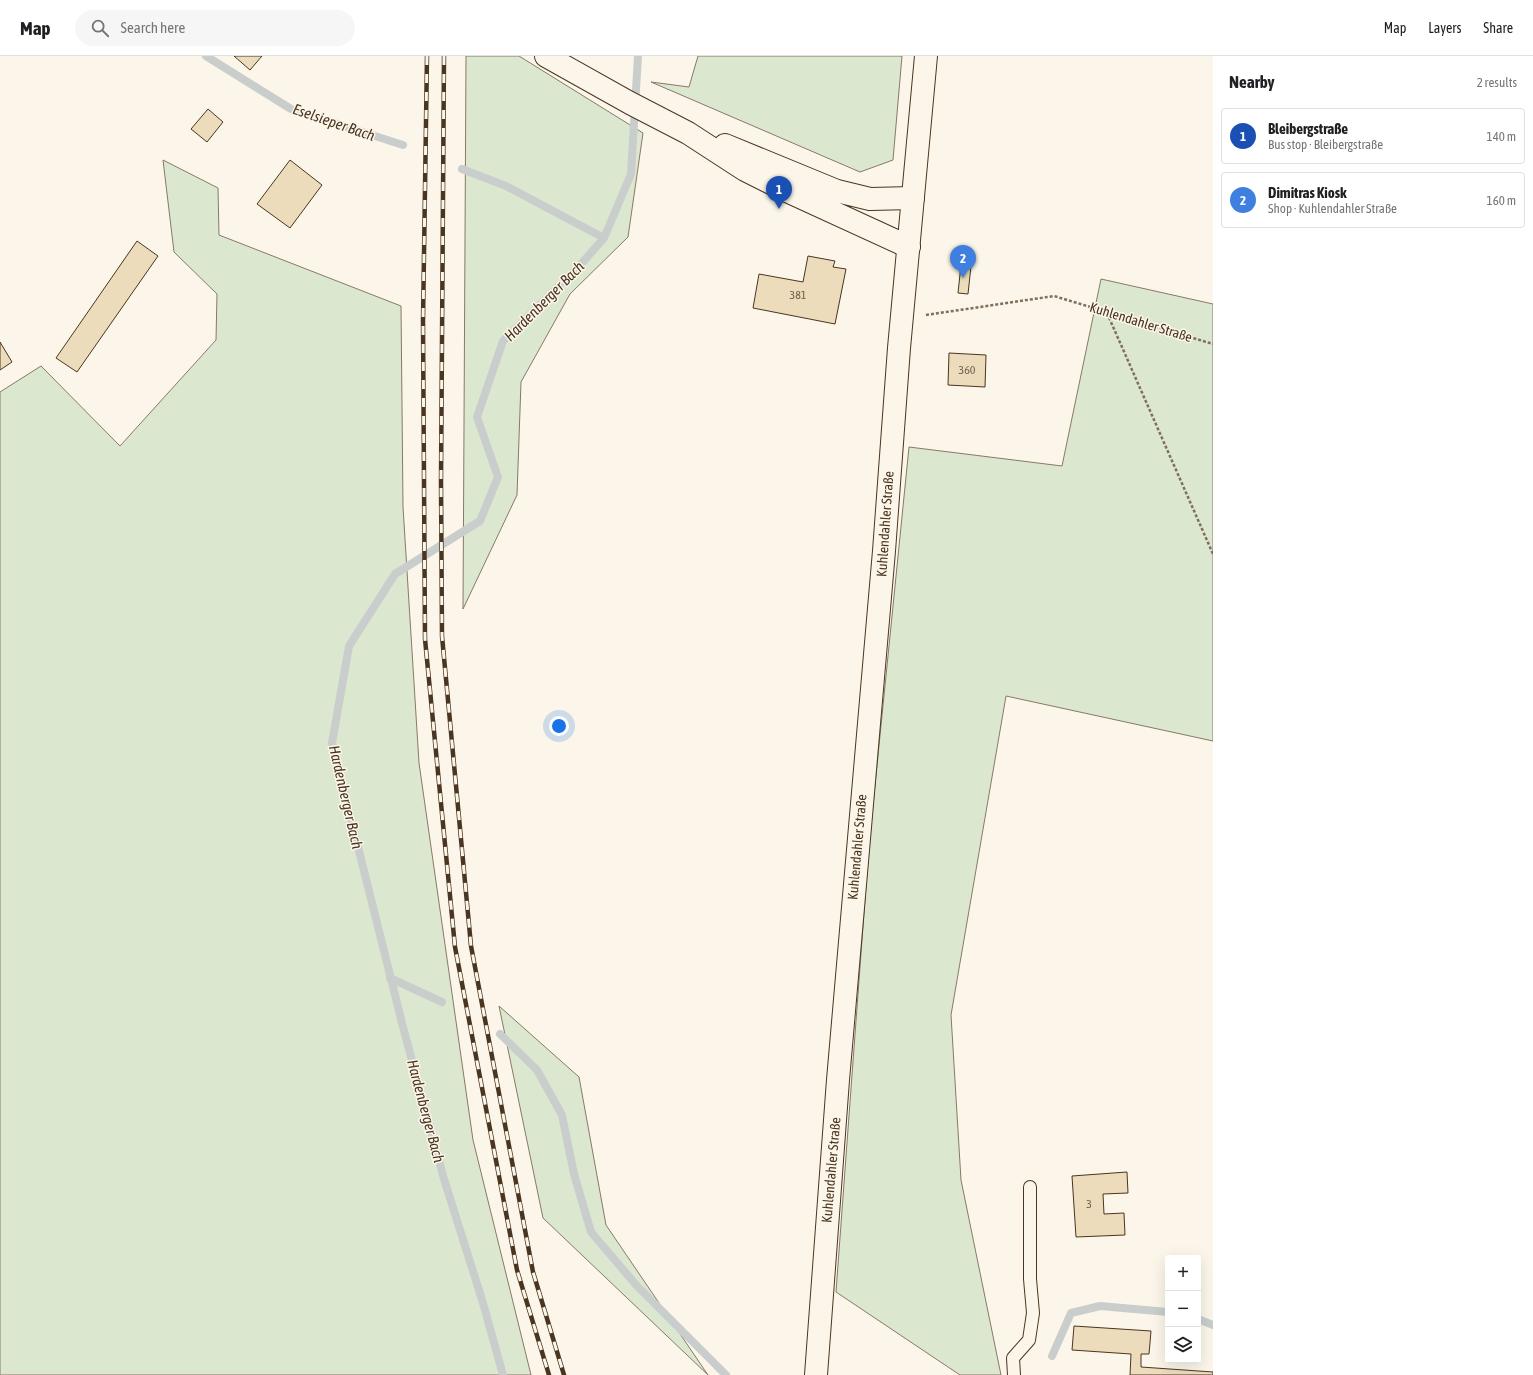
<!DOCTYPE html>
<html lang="en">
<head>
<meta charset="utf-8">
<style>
  :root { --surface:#fff; --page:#f6f6f6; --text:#202124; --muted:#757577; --line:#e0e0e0; --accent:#ea580c }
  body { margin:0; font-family:"Asap Condensed",sans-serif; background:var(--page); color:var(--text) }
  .controls { position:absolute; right:12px; bottom:12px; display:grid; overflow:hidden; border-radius:4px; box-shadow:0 4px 16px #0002 }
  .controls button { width:36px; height:36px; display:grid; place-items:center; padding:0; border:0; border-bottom:1px solid var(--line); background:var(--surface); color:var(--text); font:20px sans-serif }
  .you { position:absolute; left:559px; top:670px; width:14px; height:14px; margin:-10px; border:3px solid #fff; border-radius:50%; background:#1a73e8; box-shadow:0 0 0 6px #1a73e833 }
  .badge { display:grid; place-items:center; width:26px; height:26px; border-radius:50%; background:var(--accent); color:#fff; font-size:13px; font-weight:700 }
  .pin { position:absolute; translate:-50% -33px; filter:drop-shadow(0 1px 2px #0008) }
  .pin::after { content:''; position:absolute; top:21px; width:14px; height:12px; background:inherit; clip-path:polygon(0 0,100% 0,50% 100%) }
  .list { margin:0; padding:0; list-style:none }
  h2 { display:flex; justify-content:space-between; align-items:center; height:52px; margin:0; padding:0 16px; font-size:17px }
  h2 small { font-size:13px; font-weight:400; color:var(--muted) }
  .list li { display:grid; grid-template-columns:26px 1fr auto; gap:12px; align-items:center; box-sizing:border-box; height:56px; margin:0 8px 8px; padding:0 8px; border:1px solid var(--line); border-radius:4px }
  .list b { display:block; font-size:15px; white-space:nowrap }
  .list p { margin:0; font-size:13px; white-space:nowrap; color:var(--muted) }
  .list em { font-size:13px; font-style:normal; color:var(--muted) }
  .icon { flex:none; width:22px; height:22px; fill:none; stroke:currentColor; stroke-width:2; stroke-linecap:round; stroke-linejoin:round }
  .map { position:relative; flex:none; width:1213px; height:1319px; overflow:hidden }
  header { display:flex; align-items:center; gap:24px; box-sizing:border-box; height:56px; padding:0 20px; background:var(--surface); border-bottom:1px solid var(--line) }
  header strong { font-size:19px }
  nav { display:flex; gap:22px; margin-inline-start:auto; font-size:14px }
  .search { width:280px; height:36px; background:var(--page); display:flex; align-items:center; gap:10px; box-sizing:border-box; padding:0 14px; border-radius:22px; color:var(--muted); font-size:15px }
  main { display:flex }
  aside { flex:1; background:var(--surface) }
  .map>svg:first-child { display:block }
  .green { fill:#dce7d0; stroke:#887966 }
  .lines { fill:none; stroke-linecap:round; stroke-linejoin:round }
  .stream { stroke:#c9cecd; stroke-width:8 }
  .building { fill:#ecdcbc; stroke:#4a3520 }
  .service-casing { stroke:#4a3520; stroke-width:14 }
  .tertiary-casing { stroke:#4a3520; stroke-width:24 }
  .secondary-casing { stroke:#4a3520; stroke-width:24 }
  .path { stroke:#7f6f5c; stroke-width:2.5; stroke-dasharray:3 2; stroke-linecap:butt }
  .service { stroke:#fbf6e9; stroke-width:12 }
  .tertiary { stroke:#fbf6e9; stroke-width:22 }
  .secondary { stroke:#fbf6e9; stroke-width:22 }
  .rail-casing { stroke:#4a3520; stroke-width:4.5 }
  .rail { stroke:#fbf6e9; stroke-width:3; stroke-dasharray:9; stroke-linecap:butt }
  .labels { text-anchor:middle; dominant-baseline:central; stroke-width:3; stroke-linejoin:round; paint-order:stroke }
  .number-label { font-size:12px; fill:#725f47 }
  .street-label { font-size:14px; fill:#4a3520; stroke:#fbf6e9 }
  .water-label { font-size:15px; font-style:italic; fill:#4a3520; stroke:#fbf6e9 }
</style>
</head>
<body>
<header>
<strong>Map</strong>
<div class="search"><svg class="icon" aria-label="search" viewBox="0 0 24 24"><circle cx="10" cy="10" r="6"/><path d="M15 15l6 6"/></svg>Search here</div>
<nav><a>Map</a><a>Layers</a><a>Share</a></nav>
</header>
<main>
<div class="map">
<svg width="1213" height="1319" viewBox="0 0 1213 1319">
  <rect width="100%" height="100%" fill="#fbf6e9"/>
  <path class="green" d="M466 0H519L643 77 628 181 570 238 521 326 517 439 463 553Z
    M698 0H902L893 104 860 116 651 26 689 31Z
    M163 104 218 132 219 179 401 250 403 451 419 707 473 1084 531 1319H0V336L41 310 120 390 216 284 217 238 174 196Z
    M1101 223 1213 248V685L1006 640 951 959 961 1124 1001 1319H960L836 1236 869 789 909 391 1062 410Z
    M499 950 579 1021 606 1169 708 1319 543 1162Z"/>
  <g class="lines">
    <path class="stream" d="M206 0 291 53 403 89
      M462 113 506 130 604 182
      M390 922 442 946
      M500 978 537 1014 562 1059 574 1118 591 1176 637 1230 726 1319
      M1198 1263 1213 1269
      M1052 1300 1071 1257 1100 1250 1168 1256
      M503 1319 483 1247 444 1123 403 971 332 687 349 590 395 518 480 465 498 421 477 361 503 285 582 207 604 182 631 118 638 0"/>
  </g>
  <path class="building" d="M234 0H262L250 14Z
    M208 53 223 66 207 86 191 73Z
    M290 104 322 129 290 172 257 148Z
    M137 185 158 200 77 316 56 302Z
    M808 200 835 205 833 211 846 213 835 268 753 252 759 218 803 226Z
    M961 209 971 210 968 238 958 237Z
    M0 286 12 306 0 314Z
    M949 297 986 299 985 331 948 329Z
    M1127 1116 1128 1137 1103 1138 1104 1158 1124 1157 1125 1179 1076 1181 1072 1120Z
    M1074 1270 1151 1275 1149 1298H1141V1311L1213 1316V1319H1130L1131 1298 1072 1294Z"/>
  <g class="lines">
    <g class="service-casing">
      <path id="service" d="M1014 1319 1013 1302 1029 1284 1033 1257 1030 1223V1131"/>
    </g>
    <g class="tertiary-casing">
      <path id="tertiary" d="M546 0 630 47 688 77 745 114 787 135 909 191
        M725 89 837 135 870 143 913 142"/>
    </g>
    <g class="secondary-casing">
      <path id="secondary" d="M816 1319 838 1024 884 495 899 292 926 0"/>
    </g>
    <path class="path" d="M1107 257 1213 498
      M926 259 1054 240 1213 288"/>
    <use href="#service" class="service"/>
    <use href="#tertiary" class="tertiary"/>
    <use href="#secondary" class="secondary"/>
    <g class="rail-casing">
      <path id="rail" d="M427 0 423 265 425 583 455 891 517 1214 549 1319
        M444 0 441 425 442 580 471 890 533 1216 564 1319"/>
    </g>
    <use href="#rail" class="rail"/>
  </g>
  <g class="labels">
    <g class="number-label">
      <text x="798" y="239">381</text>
      <text x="967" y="314">360</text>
      <text x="1089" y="1148">3</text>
    </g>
    <g class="street-label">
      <text transform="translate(1141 266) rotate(17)">Kuhlendahler Straße</text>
      <text transform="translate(885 468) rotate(-86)">Kuhlendahler Straße</text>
      <text transform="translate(857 791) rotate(-85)">Kuhlendahler Straße</text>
      <text transform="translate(831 1114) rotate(-85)">Kuhlendahler Straße</text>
    </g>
    <g class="water-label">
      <text transform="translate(334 66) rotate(19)">Eselsieper Bach</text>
      <text transform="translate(544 245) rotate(-45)">Hardenberger Bach</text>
      <text transform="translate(346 741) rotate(77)">Hardenberger Bach</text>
      <text transform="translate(426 1055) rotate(75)">Hardenberger Bach</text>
    </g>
  </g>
</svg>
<div class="controls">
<button>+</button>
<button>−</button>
<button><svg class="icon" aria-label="layers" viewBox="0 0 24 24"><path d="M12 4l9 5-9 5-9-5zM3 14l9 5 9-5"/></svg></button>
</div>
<div class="you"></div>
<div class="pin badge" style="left:779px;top:153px;background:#1a4fb4">1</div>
<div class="pin badge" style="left:963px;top:222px;background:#3f7fe0">2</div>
</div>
<aside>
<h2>Nearby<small>2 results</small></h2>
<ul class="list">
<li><span class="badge" style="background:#1a4fb4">1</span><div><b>Bleibergstraße</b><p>Bus stop · Bleibergstraße</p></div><em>140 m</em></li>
<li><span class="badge" style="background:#3f7fe0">2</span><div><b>Dimitras Kiosk</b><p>Shop · Kuhlendahler Straße</p></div><em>160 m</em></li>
</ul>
</aside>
</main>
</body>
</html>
